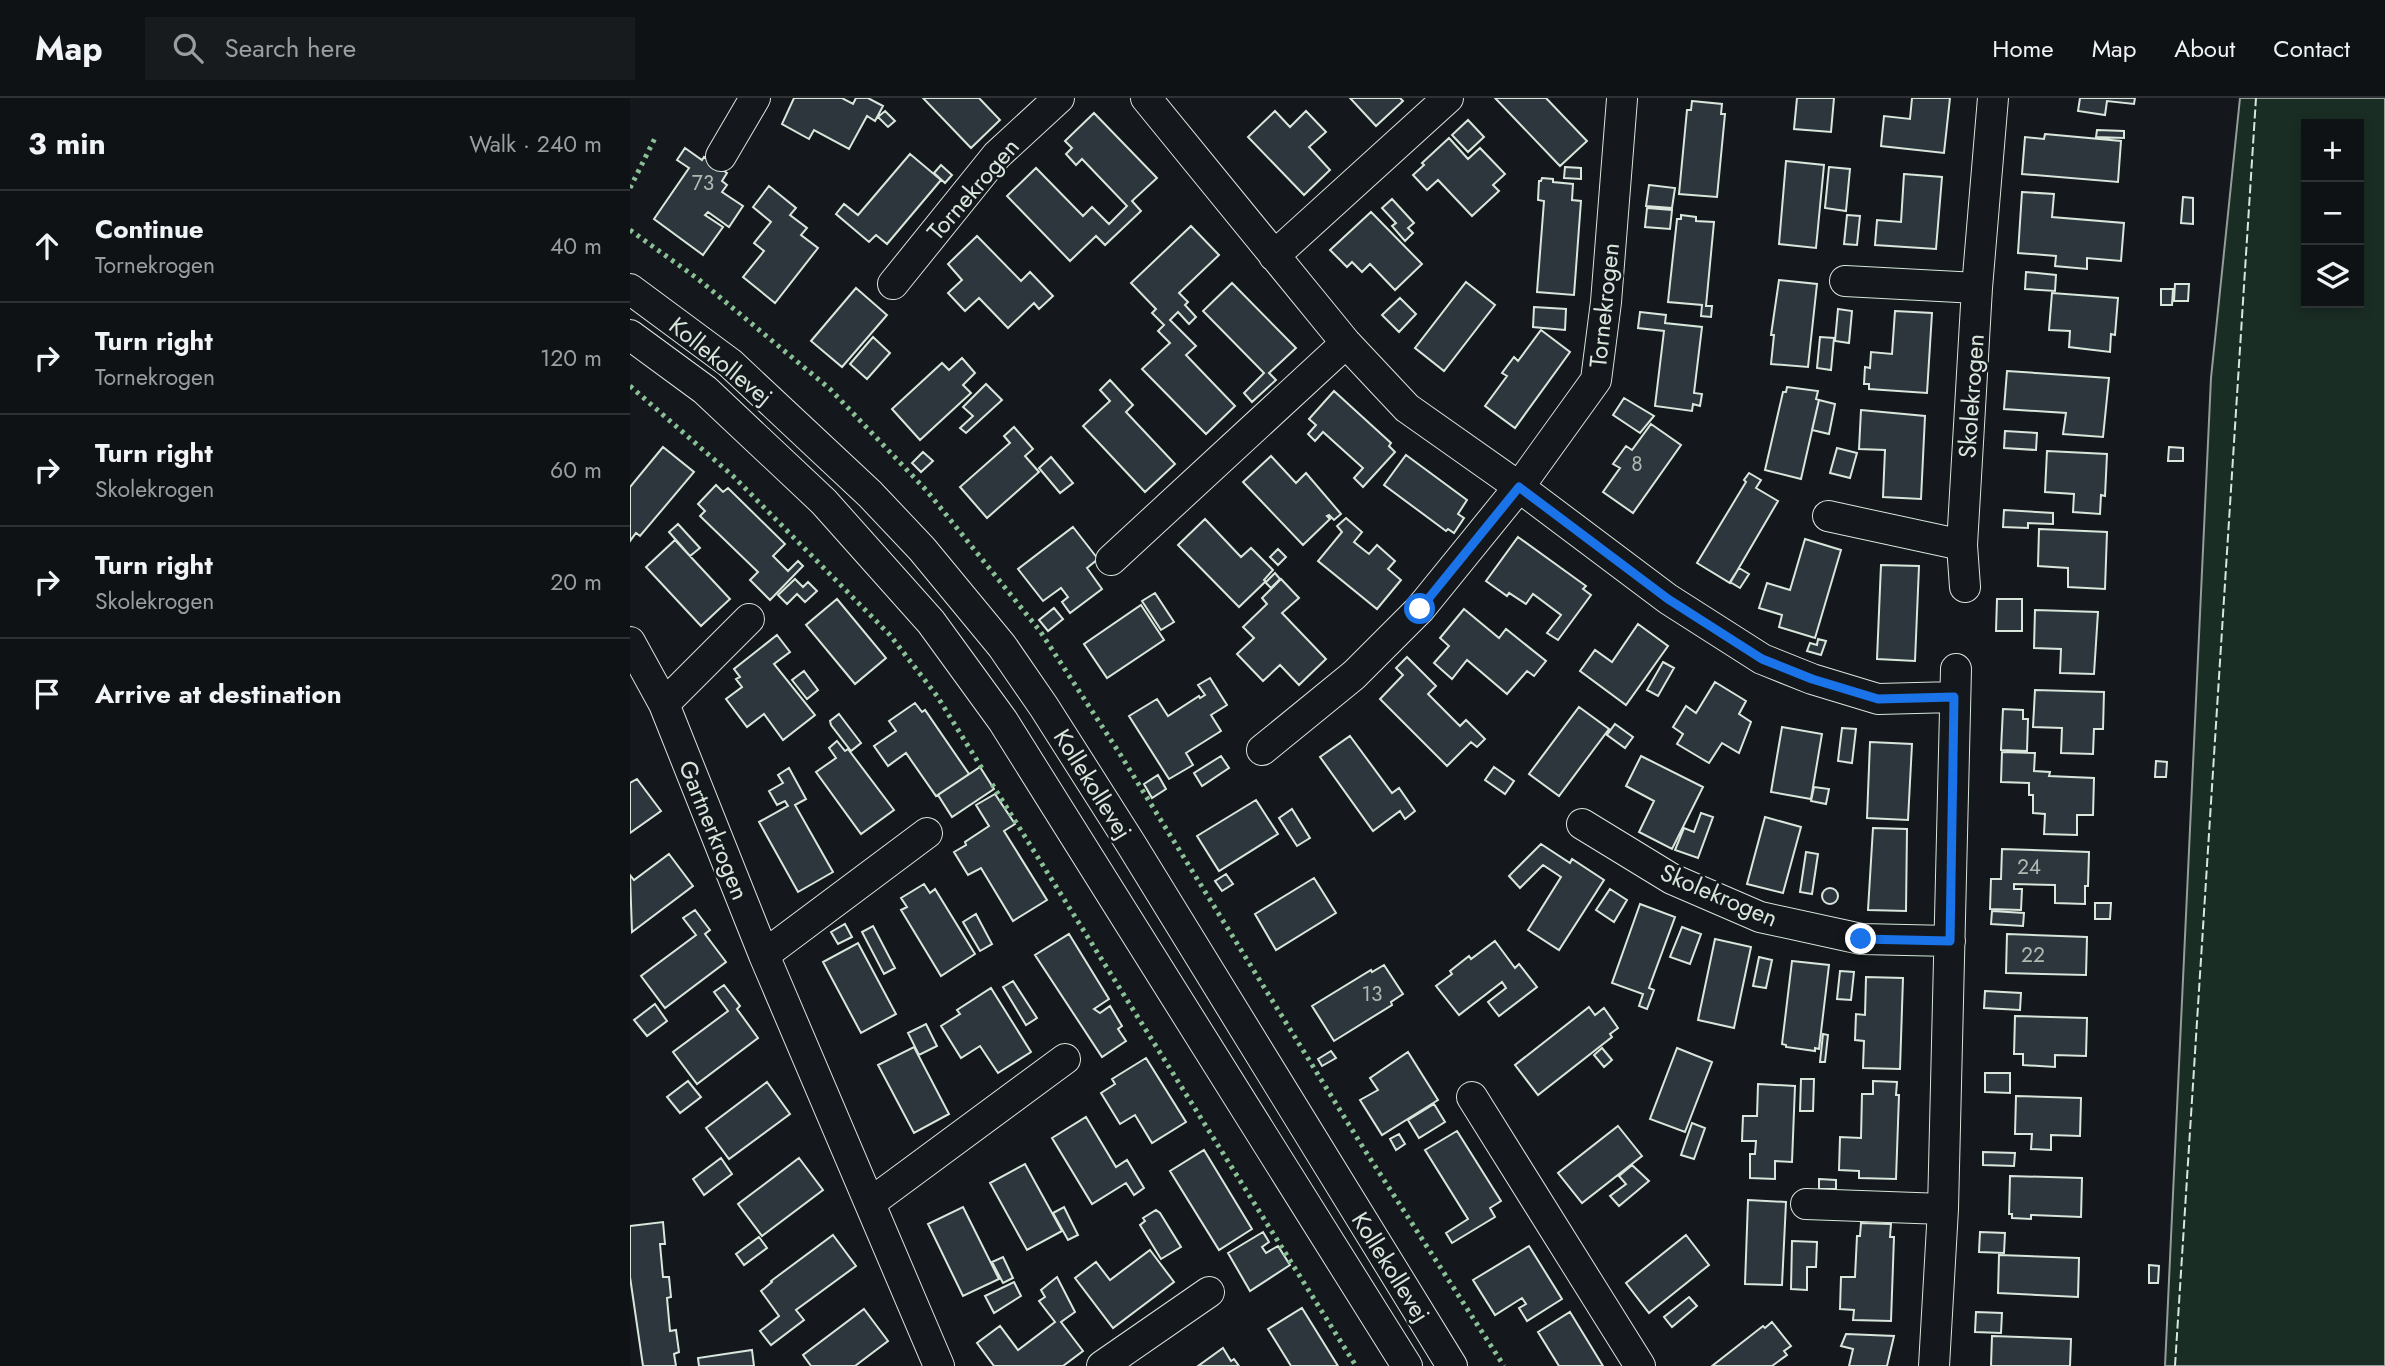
<!DOCTYPE html>
<html lang="en">
<head>
<meta charset="utf-8">
<style>
  :root { --surface:#0f1215; --page:#181b1e; --text:#f1f3f6; --muted:#9b9ea0; --line:#2f3234 }
  body { margin:0; font-family:Jost,sans-serif; background:var(--page); color:var(--text) }
  .controls { position:absolute; right:21px; top:21px; display:grid; overflow:hidden; border-radius:0px; box-shadow:0 4px 10px #0003 }
  .controls button { width:63px; height:63px; display:grid; place-items:center; padding:0; border:0; border-bottom:2px solid var(--line); background:var(--surface); color:var(--text); font:35px sans-serif }
  .stop { position:absolute; width:21px; height:21px; margin:-16px; border:5px solid #1a73e8; border-radius:50%; background:#fff }
  .stop.end { background:#1a73e8; border-color:#fff; box-shadow:0 2px 7px #0008 }
  .list { margin:0; padding:0; list-style:none }
  h2 { display:flex; justify-content:space-between; align-items:center; height:91px; margin:0; padding:0 28px; font-size:30px }
  h2 small { font-size:23px; font-weight:400; color:var(--muted) }
  .list li { display:grid; grid-template-columns:46px 1fr auto; gap:21px; align-items:center; box-sizing:border-box; height:112px; padding:0 28px; border-top:2px solid var(--line) }
  .list b { display:block; font-size:26px; white-space:nowrap }
  .list p { margin:0; font-size:23px; white-space:nowrap; color:var(--muted) }
  .list em { font-size:23px; font-style:normal; color:var(--muted) }
  .icon { flex:none; width:38px; height:38px; fill:none; stroke:currentColor; stroke-width:2; stroke-linecap:round; stroke-linejoin:round }
  .map { position:relative; flex:none; width:1755px; height:1268px; overflow:hidden }
  header { display:flex; align-items:center; gap:42px; box-sizing:border-box; height:98px; padding:0 35px; background:var(--surface); border-bottom:2px solid var(--line) }
  header strong { font-size:33px }
  nav { display:flex; gap:38px; margin-inline-start:auto; font-size:24px }
  .search { width:490px; height:63px; background:var(--page); display:flex; align-items:center; gap:18px; box-sizing:border-box; padding:0 24px; border-radius:0px; color:var(--muted); font-size:26px }
  main { display:flex }
  aside { flex:1; background:var(--surface) }
  .map>svg:first-child { display:block }
  .green { fill:#1a2d24; stroke:#939e99; stroke-width:2; fill-rule:evenodd }
  .building { fill:#2c363c; stroke:#d8e6dc; stroke-width:2 }
  .lines { fill:none; stroke-linecap:round; stroke-linejoin:round }
  .minor-casing { stroke:#d8e6dc; stroke-width:32 }
  .minor { stroke:#14181c; stroke-width:30 }
  .hedge { stroke:#8ac095; stroke-width:5; stroke-dasharray:3.5 5; stroke-linecap:butt }
  .fence { stroke:#d8e6dc; stroke-width:2; stroke-dasharray:9 3.5; stroke-linecap:butt }
  .route { stroke:#1a73e8; stroke-width:9 }
  .labels { text-anchor:middle; dominant-baseline:central; stroke-width:5; stroke-linejoin:round; paint-order:stroke }
  .number-label { font-size:21px; fill:#adbab4 }
  .street-label { font-size:24px; fill:#d8e6dc; stroke:#14181c }
</style>
</head>
<body>
<header>
<strong>Map</strong>
<div class="search"><svg class="icon" aria-label="search" viewBox="0 0 24 24"><circle cx="10" cy="10" r="6"/><path d="M15 15l6 6"/></svg>Search here</div>
<nav><a>Home</a><a>Map</a><a>About</a><a>Contact</a></nav>
</header>
<main>
<aside>
<h2>3 min<small>Walk · 240 m</small></h2>
<ul class="list">
<li><svg class="icon" aria-label="ahead" viewBox="0 0 24 24"><path d="M12 20V5M6 11l6-6 6 6"/></svg><div><b>Continue</b><p>Tornekrogen</p></div><em>40 m</em></li>
<li><svg class="icon" aria-label="right" viewBox="0 0 24 24"><path d="M7 20v-9h11M14 6l5 5-5 5"/></svg><div><b>Turn right</b><p>Tornekrogen</p></div><em>120 m</em></li>
<li><svg class="icon" aria-label="right" viewBox="0 0 24 24"><path d="M7 20v-9h11M14 6l5 5-5 5"/></svg><div><b>Turn right</b><p>Skolekrogen</p></div><em>60 m</em></li>
<li><svg class="icon" aria-label="right" viewBox="0 0 24 24"><path d="M7 20v-9h11M14 6l5 5-5 5"/></svg><div><b>Turn right</b><p>Skolekrogen</p></div><em>20 m</em></li>
<li><svg class="icon" aria-label="arrive" viewBox="0 0 24 24"><path d="M6 21V4h12l-3 4 3 4H6"/></svg><div><b>Arrive at destination</b></div></li>
</ul>
</aside>
<div class="map">
<svg width="1755" height="1268" viewBox="0 0 1755 1268">
  <rect width="100%" height="100%" fill="#14181c"/>
  <path class="green" d="M1610 0H1755V1268H1535L1581 280ZM1676 26H1729V205H1676Z"/>
  <path class="building" d="M164 0H212L223 6 226 0H238L253 8 245 23 237 18 219 51 184 32 179 41 152 26Z
    M293 0H349L370 22 341 50Z
    M720 0H770L773 3 746 28Z
    M865 0H916L957 43 930 68Z
    M1167 0H1204L1201 34 1164 31Z
    M1282 0H1320L1314 55 1251 48 1254 18 1280 21Z
    M1450 0H1505L1504 6 1477 3 1475 17 1448 13Z
    M1062 3 1092 6 1091 16H1095L1087 99 1049 96 1057 12H1061Z
    M255 13 265 23 258 29 248 19Z
    M645 13 660 29 676 13 696 34 679 49 700 72 674 97 618 39Z
    M464 15 527 80 502 103 511 113 475 147 466 138 440 163 377 98 406 70 453 118 462 109 479 126 497 108 452 61 446 67 436 56 442 50 435 43Z
    M838 22 854 39 838 54 822 37Z
    M1467 32 1494 33V40L1466 39Z
    M1415 36 1491 43 1488 84 1392 76 1395 39 1414 41Z
    M819 40 838 61 850 50 875 76 863 87 869 93 842 118 808 82 797 92 783 77 794 67 792 65Z
    M55 50 72 62 74 59 97 75 92 83 97 87 92 94 113 108 99 129 78 114 75 117 93 129 73 157 24 121 59 70 47 62Z
    M280 56 311 82 257 146 246 137 239 144 206 116 214 106 228 117Z
    M1156 63 1194 67 1186 150 1149 146Z
    M311 67 322 77 315 85 304 75Z
    M935 69 951 70V81L934 80Z
    M1199 69 1220 71 1216 113 1195 110Z
    M1274 76 1312 79 1306 151 1245 147 1247 122 1271 124Z
    M912 80 923 81V84L943 86 942 102 951 103 944 197 907 194 914 103 908 102 909 83H911Z
    M1019 87 1045 90 1042 110 1016 108Z
    M139 88 166 110 160 117 177 130 171 137 188 150 145 205 113 179 134 153 124 145 141 124 123 109Z
    M1392 94 1424 96 1422 119 1494 125 1491 163 1457 160V171L1425 168 1426 158 1388 155Z
    M1553 99 1563 100V126L1551 125Z
    M762 101 784 125 778 130 783 135 775 143 762 128 766 125 752 110Z
    M1017 110 1042 112 1040 131 1015 129Z
    M741 114 792 166 765 192 740 166 732 174 722 164 717 169 700 152Z
    M1051 117 1066 119V123L1084 124 1076 208H1082L1081 219 1071 218 1072 207 1038 204 1047 121H1051Z
    M1217 117 1230 118 1227 147 1214 146Z
    M561 128 589 157 549 195 558 204 555 207 566 219 559 226 548 214 540 222 566 248 556 257 605 308 576 336 512 271 540 245 528 233 534 227 522 215 526 211 501 185Z
    M347 138 391 183 400 174 423 198 409 211 404 205 378 230 349 200 335 213 318 195 332 182 318 166Z
    M1396 174 1426 177 1425 193 1395 191Z
    M1149 182 1187 186 1178 269 1141 266 1144 237H1141Z
    M836 184 865 207 814 273 785 250Z
    M602 185 666 250 639 275 646 282 622 304 614 295 634 275 573 213Z
    M1545 186H1559L1558 203H1544Z
    M226 190 257 217 212 269 181 243Z
    M1531 191H1543L1542 207H1531Z
    M1422 195 1488 200 1485 237 1481 236 1480 254 1439 249 1440 233 1419 232Z
    M770 200 786 216 769 234 752 217Z
    M904 209 936 211 935 232 903 229Z
    M1208 211 1222 213 1219 245 1205 243Z
    M1265 213 1302 215 1297 295 1239 291V286H1234L1235 269 1240 270 1241 254 1262 256Z
    M1010 214 1036 217 1035 225 1072 229 1064 295 1072 296 1070 308 1063 306 1062 313 1025 308 1034 233 1008 230Z
    M911 232 940 254 885 330 855 308 877 278 872 275 884 259 888 263Z
    M243 239 260 255 237 281 220 266Z
    M1190 239 1204 240 1201 272 1187 270Z
    M332 260 345 275 333 287 341 295 290 342 262 311 312 265 319 272Z
    M1377 273 1479 280 1473 339 1433 336 1436 315 1374 311Z
    M480 282 503 307 496 314 545 366 515 394 453 328 480 303 470 292Z
    M356 286 372 302 336 335 330 330 343 318 333 309Z
    M1157 289 1188 293 1186 301 1189 302 1171 381 1135 372 1153 294H1156Z
    M704 293 761 345 759 348 765 354 733 389 724 380 733 370 693 334 685 343 678 336 686 327 679 321Z
    M994 300 1024 318 1010 335 983 317Z
    M1189 302 1205 306 1199 336 1182 332Z
    M1231 312 1295 318 1291 401 1253 399 1255 352 1229 351Z
    M1021 326 1051 347 1003 415 973 394 990 370 983 366 996 348 1002 352Z
    M384 329 403 351 395 358 409 374 357 420 330 389 380 345 374 338Z
    M1375 333 1407 335 1406 352 1374 350Z
    M33 349 64 374 10 438 6 435 0 443V389Z
    M1539 349 1553 350V363H1538Z
    M1207 350 1227 355 1220 380 1200 375Z
    M1417 353 1477 356 1475 398 1471 397 1470 416 1443 414 1444 396 1415 394Z
    M293 354 303 363 291 374 282 365Z
    M776 357 837 402 828 416 834 420 824 435 818 431 816 433 754 387Z
    M641 358 666 385 676 375 711 416 704 422 699 417 697 418 700 421 673 447 613 384Z
    M421 359 443 385 430 395 409 370Z
    M1119 375 1131 382 1126 390 1148 403 1100 485 1067 465 1116 384 1114 382Z
    M86 387 93 394 98 390 155 446 143 458 158 473 168 463 173 468 140 502 120 482 128 474 70 418 75 413 68 406Z
    M1374 412 1423 415V426L1398 425V430L1373 429Z
    M716 420 732 434 724 444 739 456 747 447 765 463 758 471 771 482 747 511 688 463 712 434 707 428Z
    M575 421 611 459 621 450 643 472 634 482 636 484 645 475 650 481 641 490 635 484 609 509 548 447Z
    M48 426 70 450 60 458 39 434Z
    M443 429 468 461 457 470 472 491 440 515 432 504 438 499 431 490 413 503 388 471Z
    M1409 431 1477 434 1475 491 1438 489V470L1408 468Z
    M888 439 956 488 953 491 961 497 928 542 917 535 931 517 903 496 896 506 879 495 877 498 856 483Z
    M1175 441 1211 452 1185 540 1149 529 1152 517 1129 510 1137 485 1160 492Z
    M45 442 100 501 71 528 16 469Z
    M648 451 656 459 648 467 640 459Z
    M1251 467 1289 468 1285 563 1247 561Z
    M1109 470 1119 476 1110 490 1100 484Z
    M165 481 173 489 178 484 187 493 175 504 167 496 157 506 148 497Z
    M651 481 669 500 652 515 696 561 669 587 650 567 633 583 607 556 624 540 613 529 637 506 632 500Z
    M525 495 544 524 531 532 512 503Z
    M207 501 256 560 225 586 176 527Z
    M1367 501H1392V533H1366Z
    M511 507 534 542 477 580 454 546Z
    M424 510 433 521 418 533 409 522Z
    M834 511 869 540 876 531 916 563 904 578 897 573 877 596 837 562 822 581 804 565 819 548 810 540Z
    M1405 512 1468 514 1464 576 1430 575 1431 551 1404 550Z
    M1008 526 1038 548 996 607 950 573 965 552 982 564Z
    M147 537 160 554 144 566 185 617 153 642 134 616 117 629 96 601 112 589 106 581 110 579 104 571Z
    M1188 541 1196 543 1191 557 1177 553 1180 545 1187 547Z
    M777 559 806 588 798 596 830 628 836 622 855 641 847 649 841 644 817 668 750 601 773 577 766 570Z
    M1033 564 1044 570 1028 598 1017 592Z
    M174 573 188 592 177 601 162 582Z
    M580 580 597 607 581 617 591 633 556 655 563 667 539 681 499 618 527 601 538 618 569 598 570 600 575 597 568 587Z
    M1085 584 1116 603 1109 616 1121 624 1109 655 1092 645 1079 665 1047 646 1053 636 1043 629 1056 608 1066 615Z
    M1405 592 1474 594 1473 631H1464L1463 656 1431 655 1432 630 1403 629Z
    M285 605 292 614 295 612 339 676 306 698 276 655 258 668 244 648 266 633 259 623Z
    M949 609 979 631 929 698 899 676Z
    M1373 611 1393 612V621H1398L1397 653 1371 652Z
    M209 616 231 645 221 653 201 627 200 623Z
    M985 626 1003 639 995 650 977 637Z
    M1152 629 1192 636 1181 701 1141 694Z
    M1212 630 1226 631 1222 665 1208 663Z
    M720 638 762 695 769 690 785 713 775 721 770 713 743 733 690 659Z
    M207 643 215 653 218 651 264 712 231 736 186 674 206 660 199 650Z
    M1240 644 1282 646 1278 722 1237 720Z
    M1372 654 1405 655 1404 673 1420 674 1419 678 1464 680 1463 717H1447V737L1414 736 1415 716 1403 715V697H1399V685L1371 684Z
    M591 658 599 670 572 688 564 675Z
    M1011 658 1073 689 1042 751 1009 734 1024 703 996 688Z
    M1526 663 1537 664 1536 679H1525Z
    M350 669 364 691 322 719 308 697Z
    M864 669 884 683 875 696 855 682Z
    M159 670 176 701 165 707 203 774 168 794 129 724 158 708 155 703 147 707 139 693 153 685 148 677Z
    M528 677 536 691 522 700 514 686Z
    M7 681 31 713 0 735V685Z
    M1184 689 1199 691 1196 706 1181 703Z
    M365 696 385 726 374 733 417 802 383 823 351 770 338 777 324 754 336 747 335 744 359 728 346 707Z
    M626 702 648 736 589 773 567 738Z
    M662 711 680 740 667 748 649 720Z
    M1071 715 1083 719 1068 760 1045 752 1054 730 1064 734Z
    M1135 719 1171 729 1153 795 1117 786Z
    M1243 730 1277 731 1276 813 1238 812Z
    M911 746 940 765 942 761 974 782 929 852 898 832 931 779 913 767 890 790 879 778Z
    M1372 751 1459 754 1458 788H1455V806L1425 805V787L1384 786V791H1392L1391 812 1360 811 1361 781H1371Z
    M1176 754 1188 756 1182 796 1170 794Z
    M39 756 63 788 2 834 0 777 4 782Z
    M596 776 603 786 592 793 585 783Z
    M684 780 706 815 646 852 625 816Z
    M294 786 300 795 305 791 345 856 311 878 271 812 277 809 271 800Z
    M1192 798a8 8 0 1 1 16 0a8 8 0 1 1-16 0Z
    M980 791 997 802 984 824 966 812Z
    M1465 805H1481L1480 821H1465Z
    M1010 806 1045 819 1019 890 1024 892 1017 911 1009 908 1013 896 982 885Z
    M65 812 80 832 75 836 96 864 35 910 11 878 66 837 53 820Z
    M1362 813 1394 815 1393 828 1361 826Z
    M346 816 362 846 350 853 333 824Z
    M215 826 222 839 208 846 201 834Z
    M243 828 265 870 254 876 232 834Z
    M1052 829 1071 836 1060 866 1040 859Z
    M439 836 479 901 464 911 470 915 480 908 492 928 488 931 496 943 472 959 405 857Z
    M1377 836 1457 839 1456 877 1376 875Z
    M1085 841 1121 849 1104 930 1068 922Z
    M865 843 885 870 889 866 907 889 869 918 858 904 876 890 872 884 829 917 806 888 822 876 820 873 839 858 841 861Z
    M228 845 266 916 231 935 193 864Z
    M1129 859 1142 862 1136 890 1123 888Z
    M1162 863 1199 867 1189 951 1185 950V953L1156 949V947L1152 946Z
    M754 867 773 896 761 904 762 907 704 943 682 908 741 872 742 874Z
    M1210 873 1224 874 1221 902 1207 901Z
    M1236 879 1273 880 1270 971 1233 970 1234 943 1225 942 1226 916 1235 917Z
    M383 883 407 920 396 927 373 889Z
    M94 887 110 908 107 911 128 940 67 986 43 954 98 913 84 894Z
    M361 890 401 954 368 975 350 948 331 960 311 928 330 916 327 912Z
    M1355 893 1391 895 1390 912 1354 910Z
    M25 906 37 923 17 938 4 922Z
    M959 909 965 917 974 910 988 930 980 936 982 939 908 997 885 967Z
    M1385 918 1457 920 1456 958 1425 957V969L1393 967V956H1384Z
    M296 926 307 948 289 957 278 935Z
    M1193 936 1198 937 1195 964H1190Z
    M284 949 319 1016 284 1035 248 967Z
    M972 950 982 962 974 969 964 957Z
    M1047 950 1082 964 1055 1034 1020 1021Z
    M701 953 706 960 692 968 688 961Z
    M778 954 808 1002 752 1037 730 1002 748 992 740 980Z
    M516 960 556 1024 522 1045 505 1017 490 1026 471 995 485 986 482 981Z
    M1355 975H1380V995L1355 994Z
    M1171 981H1184L1183 1013H1170Z
    M58 983 71 999 50 1015 37 999Z
    M1243 983 1267 984 1266 997H1269L1266 1081 1229 1080V1073L1209 1072 1210 1039 1231 1040 1232 996H1243Z
    M137 984 160 1016 99 1061 76 1030Z
    M1128 986 1165 988 1162 1064 1145 1063V1081L1120 1080V1056H1125L1126 1043H1112L1113 1018H1127Z
    M1386 998 1451 1000 1450 1038 1421 1037V1052L1401 1051 1402 1036H1385Z
    M804 1006 815 1024 789 1040 778 1022Z
    M456 1019 486 1069 497 1062 514 1090 504 1097 496 1085 462 1106 422 1040Z
    M1062 1025 1075 1030 1064 1061 1051 1057Z
    M988 1028 1012 1058 952 1105 928 1075Z
    M827 1033 871 1103 860 1110 865 1119 822 1145 816 1135 838 1121 795 1052Z
    M769 1036 775 1046 766 1052 760 1041Z
    M574 1052 622 1131 589 1152 540 1073Z
    M1353 1054 1385 1055 1384 1068 1353 1067Z
    M91 1060 102 1076 74 1097 63 1081Z
    M169 1060 193 1092 132 1138 108 1106Z
    M395 1066 432 1133 397 1152 360 1085Z
    M1002 1067 1019 1083 989 1108 980 1098 996 1086 989 1078Z
    M1380 1078 1452 1080 1451 1119 1401 1117V1121L1382 1120V1116H1379Z
    M1189 1081 1206 1082V1091H1189Z
    M1118 1102 1156 1104 1152 1187 1115 1186Z
    M333 1109 369 1181 333 1198 298 1126Z
    M434 1109 448 1137 438 1142 423 1115Z
    M526 1112 530 1115 551 1149 531 1161 510 1127 515 1123 513 1120Z
    M33 1124 35 1146H30L33 1179H39L41 1199 37 1200 40 1233 46 1232 49 1254 44 1256 46 1268H13L0 1179V1128Z
    M1231 1125 1261 1126 1260 1139H1264L1261 1223 1223 1222 1224 1212 1210 1211 1211 1179H1225L1227 1138H1230Z
    M633 1134 639 1144 632 1149 636 1155 648 1148 660 1167 620 1193 598 1155Z
    M1350 1134 1375 1135 1374 1155 1349 1154Z
    M203 1137 226 1168 166 1212 174 1222 141 1247 130 1233 149 1218 131 1193 142 1184 141 1183Z
    M1056 1137 1079 1167 1019 1215 996 1185Z
    M129 1139 137 1150 114 1167 106 1156Z
    M1162 1143 1187 1144 1186 1169H1177V1192L1161 1191Z
    M899 1148 932 1201 897 1223 889 1210 896 1206 892 1200 865 1217 843 1182Z
    M520 1152 544 1184 483 1230 445 1180 466 1164 480 1182Z
    M1369 1157 1449 1160 1448 1199 1368 1195Z
    M373 1159 383 1180 373 1185 362 1164Z
    M1519 1167 1529 1168 1528 1185H1519Z
    M427 1179 445 1214 431 1224 453 1253 433 1268H364L347 1245 370 1228 388 1252 425 1224 409 1203 415 1199 411 1192Z
    M384 1184 391 1198 364 1215 355 1198Z
    M1059 1199 1067 1208 1042 1229 1034 1219Z
    M672 1210 708 1268H661L638 1231Z
    M234 1211 258 1243 225 1268H181L173 1257Z
    M940 1214 973 1268H929L908 1234Z
    M1346 1214 1372 1215 1371 1235 1345 1234Z
    M1142 1224 1161 1248 1154 1253 1157 1257 1142 1268H1082L1133 1228 1135 1230Z
    M1216 1236 1264 1238 1257 1268H1219L1223 1251 1211 1248Z
    M1362 1238 1441 1241 1440 1268H1361Z
    M593 1250 601 1263 604 1261 609 1268H568Z
    M122 1252 124 1268H69L68 1260Z"/>
  <g class="lines">
    <g class="minor-casing">
      <path id="minor" d="M516 0 716 245 777 310 889 389 1038 501 1132 561 1182 581 1248 601 1324 599
        M91 58 125 0
        M644 158 818 0
        M1215 183 1347 190
        M263 186 367 57 429 0
        M0 191 100 265 240 396 292 451 372 548 414 609 501 746 822 1268
        M0 237 75 292 194 404 301 524 373 623 777 1268
        M1198 418 1332 447
        M481 462 716 245
        M1335 489 1332 447 1347 190 1363 0
        M0 544 34 606 134 857 309 1268
        M34 606 119 521
        M632 652 724 577 790 511 889 389 966 282 976 204 992 1
        M952 726 1042 781 1130 819 1231 841 1320 843
        M134 857 297 735
        M842 999 1010 1268
        M240 1105 435 961
        M1176 1106 1313 1111
        M472 1268 579 1194
        M1304 1268 1313 1111 1326 571"/>
    </g>
    <use href="#minor" class="minor"/>
    <path class="hedge" d="M0 90 26 38
      M0 132 68 181 200 291 297 393 410 533 490 656 734 1051 874 1268
      M0 288 103 378 260 537 307 598 353 672
      M362 686 726 1268"/>
    <path class="fence" d="M1545 1268 1626 0"/>
  </g>
  <g class="lines">
    <path class="route" d="M790 511 889 389 1038 501 1132 561 1182 581 1248 601 1324 599 1320 843 1231 841"/>
  </g>
  <g class="labels">
    <g class="number-label">
      <text x="73" y="85">73</text>
      <text x="1007" y="366">8</text>
      <text x="1399" y="769">24</text>
      <text x="1403" y="857">22</text>
      <text x="742" y="896">13</text>
    </g>
    <g class="street-label">
      <text transform="translate(343 91) rotate(-49)">Tornekrogen</text>
      <text transform="translate(974 207) rotate(-84)">Tornekrogen</text>
      <text transform="translate(91 263) rotate(39)">Kollekollevej</text>
      <text transform="translate(1341 298) rotate(-86)">Skolekrogen</text>
      <text transform="translate(463 686) rotate(58)">Kollekollevej</text>
      <text transform="translate(84 732) rotate(68)">Gartnerkrogen</text>
      <text transform="translate(1089 797) rotate(23)">Skolekrogen</text>
      <text transform="translate(761 1169) rotate(58)">Kollekollevej</text>
    </g>
  </g>
</svg>
<div class="controls">
<button>+</button>
<button>−</button>
<button><svg class="icon" aria-label="layers" viewBox="0 0 24 24"><path d="M12 4l9 5-9 5-9-5zM3 14l9 5 9-5"/></svg></button>
</div>
<div class="stop" style="left:790px;top:511px"></div>
<div class="stop end" style="left:1231px;top:841px"></div>
</div>
</main>
</body>
</html>
